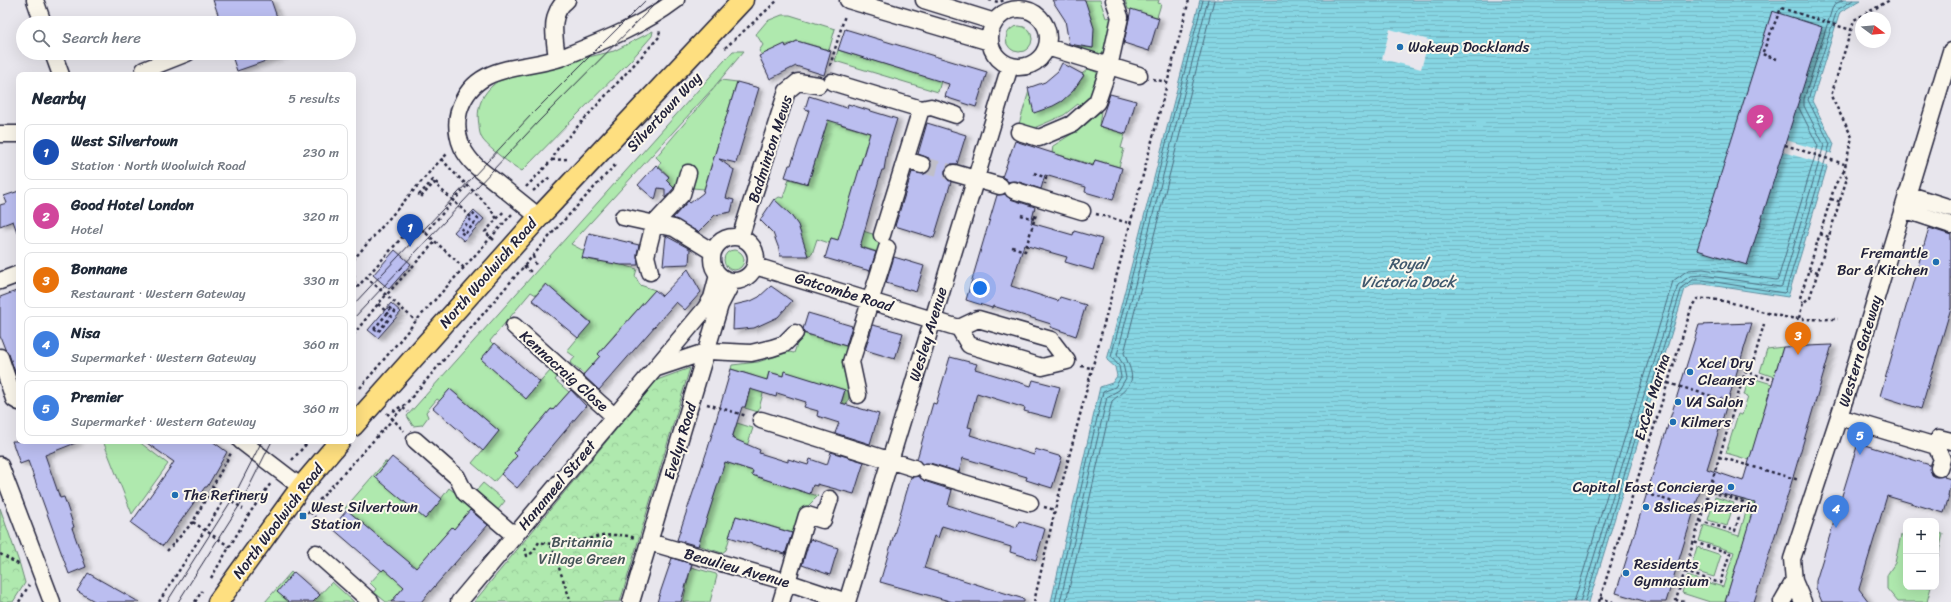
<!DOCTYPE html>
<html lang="en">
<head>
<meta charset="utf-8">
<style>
  :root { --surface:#fff; --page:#f6f6f7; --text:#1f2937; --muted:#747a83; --line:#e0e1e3; --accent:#b45309 }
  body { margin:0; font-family:Sriracha,sans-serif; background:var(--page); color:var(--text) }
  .controls { position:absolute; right:12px; bottom:12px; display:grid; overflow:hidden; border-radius:8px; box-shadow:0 4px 16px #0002 }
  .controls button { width:36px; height:36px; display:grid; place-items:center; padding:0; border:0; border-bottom:1px solid var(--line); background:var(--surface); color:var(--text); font:20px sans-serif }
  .compass { position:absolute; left:1855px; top:12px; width:36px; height:36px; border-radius:50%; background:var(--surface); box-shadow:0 4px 16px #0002; rotate:106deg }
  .you { position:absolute; left:980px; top:288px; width:14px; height:14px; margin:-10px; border:3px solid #fff; border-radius:50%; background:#1a73e8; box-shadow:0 0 0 6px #1a73e833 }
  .badge { display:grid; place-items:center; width:26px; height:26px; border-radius:50%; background:var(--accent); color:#fff; font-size:13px; font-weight:700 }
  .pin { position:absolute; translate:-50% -33px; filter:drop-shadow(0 1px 2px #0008) }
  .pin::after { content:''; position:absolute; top:21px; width:14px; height:12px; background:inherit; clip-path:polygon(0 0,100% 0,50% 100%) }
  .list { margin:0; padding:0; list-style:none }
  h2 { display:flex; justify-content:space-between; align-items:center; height:52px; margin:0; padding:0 16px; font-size:17px }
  h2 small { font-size:13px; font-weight:400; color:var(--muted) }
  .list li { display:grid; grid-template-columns:26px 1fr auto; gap:12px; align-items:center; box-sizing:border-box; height:56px; margin:0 8px 8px; padding:0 8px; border:1px solid var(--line); border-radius:8px }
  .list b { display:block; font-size:15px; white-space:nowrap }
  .list p { margin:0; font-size:13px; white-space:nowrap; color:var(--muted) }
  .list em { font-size:13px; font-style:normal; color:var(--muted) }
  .icon { flex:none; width:22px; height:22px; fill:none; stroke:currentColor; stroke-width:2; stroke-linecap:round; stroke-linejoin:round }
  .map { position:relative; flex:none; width:1951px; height:602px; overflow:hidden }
  .search { position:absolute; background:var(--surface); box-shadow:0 4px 16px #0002; left:16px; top:16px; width:340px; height:44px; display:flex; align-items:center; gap:10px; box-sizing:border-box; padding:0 14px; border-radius:22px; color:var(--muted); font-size:15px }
  .panel { position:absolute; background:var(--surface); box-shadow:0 4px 16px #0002; left:16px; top:72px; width:340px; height:372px; border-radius:8px }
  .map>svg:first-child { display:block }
  .green { fill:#afe9ae; stroke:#688674 }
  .park { fill:url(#park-crowns); stroke:#688674 }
  .water { fill:url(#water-rules); stroke:#5f8ea0 }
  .pier { fill:#e8e6ed }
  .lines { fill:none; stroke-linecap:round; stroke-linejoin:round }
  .shore { stroke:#4a6a7e; stroke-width:1 }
  .building { fill:#bbbef0; stroke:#22223b; filter:url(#shadow) }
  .minor-tunnel { stroke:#c0bfc9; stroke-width:16; stroke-dasharray:16 8; stroke-linecap:butt }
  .minor-casing { stroke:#22223b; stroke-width:19 }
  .major-casing { stroke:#22223b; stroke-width:23 }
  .path { stroke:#22223b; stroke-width:2.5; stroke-dasharray:3 3; stroke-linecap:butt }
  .minor { stroke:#fbf7ec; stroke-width:16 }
  .major { stroke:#fedf80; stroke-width:20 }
  .tram { stroke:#22223b; stroke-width:1 }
  .path-bridge { stroke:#22223b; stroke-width:2.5; stroke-dasharray:3 3; stroke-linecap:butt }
  .poi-dot { fill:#1f6fb2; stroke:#fbf7ec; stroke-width:1.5 }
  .labels { text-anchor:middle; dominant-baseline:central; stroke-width:4; stroke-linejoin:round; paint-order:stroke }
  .poi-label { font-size:15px; fill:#22223b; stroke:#fbf7ec; text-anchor:start }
  .street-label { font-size:15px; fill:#22223b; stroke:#fbf7ec }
  .park-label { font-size:15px; fill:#455458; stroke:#fbf7ec }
  .water-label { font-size:16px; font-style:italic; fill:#40586d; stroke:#fbf7ec }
</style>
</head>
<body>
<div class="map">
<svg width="1951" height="602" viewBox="0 0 1951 602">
  <defs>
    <pattern id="park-crowns" width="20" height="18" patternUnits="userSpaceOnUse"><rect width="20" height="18" fill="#afe9ae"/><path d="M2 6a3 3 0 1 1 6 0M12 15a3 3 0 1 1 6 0" fill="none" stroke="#96c897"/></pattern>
    <pattern id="water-rules" width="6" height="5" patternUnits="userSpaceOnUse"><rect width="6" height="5" fill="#87d6e3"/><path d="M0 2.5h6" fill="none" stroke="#74b7c4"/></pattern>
    <filter id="shadow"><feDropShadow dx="4.5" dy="2.5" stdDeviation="2" flood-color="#0004"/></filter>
  </defs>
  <rect width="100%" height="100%" fill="#e8e6ed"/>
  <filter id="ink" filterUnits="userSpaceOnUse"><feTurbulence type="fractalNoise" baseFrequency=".025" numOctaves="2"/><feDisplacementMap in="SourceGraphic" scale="8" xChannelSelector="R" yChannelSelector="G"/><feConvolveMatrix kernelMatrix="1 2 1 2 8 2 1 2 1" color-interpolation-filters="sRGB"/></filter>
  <g filter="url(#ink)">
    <path class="green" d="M1083 0H1100L1106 18 1112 17 1113 24 1105 56 1073 46 1093 48 1092 22Z
      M1125 0H1159L1158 3 1161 4 1157 17 1128 9Z
      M782 15H790L835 29 829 50 797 41 762 55 759 51 763 45 756 34 767 21Z
      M1006 39a13 13 0 1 1 26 0a13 13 0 1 1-26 0Z
      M653 31 652 36 631 60 522 171C510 164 491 150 483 140 480 136 479 130 479 125 475 103 486 88 504 77L614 51Z
      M838 50 941 81 938 92 835 61Z
      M733 51H744L714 87 571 244 584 251 583 258 600 262V259L637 269 635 276 640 285 655 290 629 319 646 335 641 342 622 326 598 354 600 356 584 374 570 363 575 357 567 351 591 322 545 284 536 295 531 292 490 341 494 345 481 359 526 398 551 370 558 376 555 380 569 392 553 410 551 409 514 453 517 456 494 482 472 463 499 431 450 389 440 401 437 399 426 412 428 417 422 425 413 426 407 416Z
      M1088 69 1099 73 1090 101 1082 109 1078 104 1064 115 1034 128 1019 124 1029 91 1034 112C1056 105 1071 94 1084 76L1082 74Z
      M721 80 737 82 704 189 693 188 692 183 696 170 684 166 677 191 666 180 669 176 658 166 661 162 656 157Z
      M832 105 842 125 891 139 887 151 866 145 859 169 863 231 882 237 878 252 831 238 829 243 817 239 812 254 806 256C802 233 792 216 775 200L779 197 783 198 789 179 808 184Z
      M1101 111 1099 126 1125 134 1121 148 1124 149 1119 167 1095 160 1093 165 1052 153 1053 146 1084 126Z
      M724 260a10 10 0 1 1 20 0a10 10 0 1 1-20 0Z
      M801 333 850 347 843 369 851 390 847 404H844L842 401 845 390 784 372 783 376 769 372 758 412 745 408 754 376 731 369 732 365 758 362 789 352 794 353Z
      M1783 347 1774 377 1760 372 1767 349Z
      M1749 377 1772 384 1750 460 1726 453 1738 414 1742 415 1748 396 1744 395Z
      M737 423 753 428 740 467 753 471 752 475 780 484 793 483 791 488 818 496 799 515 793 533 736 516 726 550 722 553 698 545Z
      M103 441H138L168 464 132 514Z
      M385 462H387L375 477 441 499 449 488 474 507 454 529 452 527 402 585 404 587 391 602H386L374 592 376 589 370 583 397 553 345 508Z
      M1746 481 1761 486 1725 602H1710L1682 593 1687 576 1723 587 1734 552 1699 541 1704 525 1739 536 1749 502 1740 499Z
      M483 483 505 501 497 511 475 492Z
      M1715 497 1734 503 1727 526 1708 520Z
      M1936 533 1943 534 1936 564Z
      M1906 534V587H1931L1927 602H1898L1887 589V575L1895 563 1901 535Z
      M1697 547 1721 555 1714 577 1690 570Z
      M691 567 716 574 717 576 710 602H683Z
      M291 572 293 574 289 602H265Z
      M332 582 354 602H313Z"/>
    <path class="park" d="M690 368 620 602H474L657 380Z
      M0 508 20 565 25 583 13 602H0Z"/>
    <path class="water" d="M1200 0H1861L1840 12 1812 101 1834 144 1788 297 1703 284H1694L1685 289 1589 602H1051L1100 387 1112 383 1117 376 1115 367 1107 360Z"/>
    <path class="pier" d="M1390 29 1429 40 1421 69 1382 59Z
      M1786 140 1833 154 1830 166 1783 152Z"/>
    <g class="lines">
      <path class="shore" d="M1055 602 1103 392 1115 387 1121 377 1119 366 1111 357 1203 0
        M1060 602 1107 397 1119 390 1126 378 1123 364 1117 355 1208 0
        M1066 602 1112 401C1135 382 1136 381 1124 353L1214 0
        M1574 602 1673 281 1688 270 1703 269 1776 280 1778 279 1818 146 1798 106
        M1580 602 1678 285 1690 276 1703 275 1780 287 1782 286 1824 145 1804 106V99L1832 9 1835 4 1843 0
        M1585 602 1682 287 1693 280H1703L1784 293 1786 291 1830 144 1808 100 1837 10 1853 0"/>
    </g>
    <path class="building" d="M213 0H271L279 23H221Z
      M1052 0H1085L1094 28 1093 48 1069 44 1065 20Z
      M1131 9 1159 18 1149 51 1124 43Z
      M1772 11 1822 27 1747 265 1697 250Z
      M845 29 987 72 976 107 945 97 949 84 838 50Z
      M797 41 831 51 824 75 796 66 770 79 759 56 785 44 786 47Z
      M231 53H283V55L237 71Z
      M1062 63 1084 75 1073 91 1062 101 1053 106 1034 113 1028 88 1045 82 1058 71Z
      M737 82 759 88 736 163 719 159 734 170 726 198 734 200 731 212 715 215 698 232 673 218 688 201 690 203 703 193Z
      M1110 94 1136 101 1126 134 1099 126Z
      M809 96 847 108 848 104 897 119 887 151 884 170H882L880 176 860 247 876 252 870 271 825 258 831 238 838 240 870 133 828 120 808 184 785 177 789 165H791L809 110 805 109Z
      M927 123 966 135 957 164H951L945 170V176L951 182 934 238 895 226 912 172 924 174 929 172 931 167 929 158 918 154Z
      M1015 141 1093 166 1095 160 1122 168 1113 200 1085 192 1086 187 1045 175 1041 189 1016 181 1008 182 1002 177Z
      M656 165 669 177 666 180 674 188 665 198V189L658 188 655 200 638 185Z
      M19 191V232H17L13 221 0 226V205L7 203 4 196Z
      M1005 194 1010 199 1035 207 1031 223 1073 235 1074 231 1102 239 1093 270 1065 262 1067 257 1024 245 1011 286 1058 301 1060 297 1086 305 1076 336 1050 327 1051 324 993 306 992 308 966 300 997 195Z
      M774 199 790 214 798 225 808 256H780L779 249 773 233 760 220Z
      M474 210 484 219 464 241 454 232Z
      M1929 228 1951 235V308L1921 409 1880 396Z
      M589 233 639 245 637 254 638 265H621L582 258Z
      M666 236 690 249 689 264 663 265Z
      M395 250 411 264 389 289 373 275Z
      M894 257 924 266 916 292 886 283Z
      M688 269 701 292 685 310 676 302 599 390 583 375 600 356 598 354 655 290 662 296Z
      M546 284 591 323 578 338 532 300Z
      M771 286 792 301 778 317 754 328 733 330 734 305 751 301 759 297Z
      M19 290V384L9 354 5 349 0 336V297Z
      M391 303 401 312 378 338 368 330Z
      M808 313 852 326 846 346 804 333 803 329Z
      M1752 323 1707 469 1743 481 1783 347 1832 345 1789 491 1754 602H1725L1755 503 1701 488 1666 602H1647L1616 593 1699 325Z
      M873 325 903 333 895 359 865 350Z
      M495 343 540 382 526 399 481 359Z
      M950 357 977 364 975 369 1031 386 1033 380 1060 387 1051 418 1024 411 1025 408 977 393 968 427 972 428 970 435 1034 455 1035 449 1062 457 1052 488 1026 480 1027 477 963 458 959 472 930 463 922 464 917 459 933 403 936 404Z
      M731 369 767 380 769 372 783 376 784 371 845 390 841 403 879 414 870 444 835 433 839 423 817 416 818 411 804 407 806 402 777 393 776 397 750 389 745 407H742L732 438 760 450 759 453 788 462V459L808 465 810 459 827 465 831 452 864 462 854 494 817 484V486L813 485 810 494 752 475 753 471 725 462 698 546 677 540 708 448Z
      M450 389 499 431 483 451 433 408Z
      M571 390 586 406 517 488 501 474 517 456 514 453 551 409 553 410Z
      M12 441H78V442L45 455 60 498 64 497 74 527 72 528 86 567 69 574 28 461 20 464Z
      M144 441H212L227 452 207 487H205L163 546 131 523 174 462Z
      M1858 443 1930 465 1932 475 1936 477 1945 475 1944 477 1951 479 1948 496H1949L1944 513 1887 496 1859 589 1869 602H1822L1816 588V581Z
      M392 457 442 499 425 519 375 477Z
      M919 476 924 481 952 490 948 505 1017 527 1019 521 1045 529 1036 560 1010 552 1011 547 942 526 938 538 934 536 924 568 1024 599V602H953L880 582 911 477Z
      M347 510 416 568 452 527 454 529 470 510 488 525 421 602H391L404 587 384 569 382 571 332 528Z
      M736 516 792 533 785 554 729 537Z
      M810 539 838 548 830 575 802 565Z
      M672 558 692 564 681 602H657Z
      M294 572 320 595 313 602H289L277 592Z
      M88 573 100 580 139 602H96L77 591Z"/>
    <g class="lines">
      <path class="minor-tunnel" d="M922 165 954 173"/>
      <g class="minor-casing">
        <path id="minor" d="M35 0 43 23
          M848 0 990 42
          M924 0 995 22
          M990 38a29 29 0 1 1 58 0a29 29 0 1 1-58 0Z
          M1047 47 1139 75
          M53 53 61 75
          M557 59C555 38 548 14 567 0
          M143 75 144 70 187 53
          M832 82 921 109 882 235
          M921 109 931 107 956 115
          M1019 132 1039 138 1072 124 1097 102 1109 67 1120 17 1114 0
          M0 134H19
          M906 160 922 165
          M954 173 1000 186
          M1013 190 1082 211
          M1907 194 1951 208
          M1903 209 1951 225
          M539 217C524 205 508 192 492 179 484 173 474 166 468 157 458 144 455 126 459 111 474 61 525 71 563 57 603 41 642 26 676 0
          M623 217 674 228 713 252
          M712 259a22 22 0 1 1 44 0a22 22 0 1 1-44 0Z
          M740 238 787 91 798 82 818 85
          M755 266 959 328 969 345 1042 367 1067 361 1051 340 978 319 959 328
          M650 272 646 256 654 224 682 194 688 173
          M0 281 19 274
          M514 326 615 417
          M0 357 14 399 19 402
          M657 368 708 351 751 353 772 348 784 344 795 333
          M858 395 851 362 887 248
          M1839 417 1936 446 1942 459 1939 468
          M761 420 914 468
          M1939 438 1951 441
          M415 440 457 477 465 493 515 536
          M241 441 301 487
          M0 465 52 602
          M927 472 1030 503
          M649 542 787 582 847 602
          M316 553 371 602
          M459 602 705 309 712 298 718 275
          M631 602 720 305 732 282
          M781 602 807 515 823 520 830 499
          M847 602 1010 66
          M1782 602 1794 581
          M1803 602 1794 581 1792 559 1851 380 1951 51"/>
      </g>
      <g class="major-casing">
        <path id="major" d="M353 426 539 217 743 0
          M218 602 301 487 340 441"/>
      </g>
      <path class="path" d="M989 0 999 2 1004 0
        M725 48 778 0
        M1777 59 1762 54 1781 8 1851 30
        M830 66 845 15
        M1153 79 1166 82
        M1785 145 1844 164
        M442 159C459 181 483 196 497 219
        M552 160 569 159
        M1034 173 1046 178 1045 184
        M438 184 433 180 419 195 421 197 434 183 472 218 460 231 464 235 478 219 472 213
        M526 187 552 160 558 148 660 36 659 29
        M533 191 550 177
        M1831 199 1841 202
        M1096 214 1129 223
        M1021 215 1034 219
        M425 233 466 187
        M1820 234 1829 237
        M494 240 485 232 505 210
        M1012 247 1025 251 1036 214
        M533 256 536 266
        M353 260 434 167 448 153
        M524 266 531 272
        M1809 270 1818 272
        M353 275 355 277
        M366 277 416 321
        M353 281 359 286
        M353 292 415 223 464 268
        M1803 303 1800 298 1835 185 1844 171
        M378 304 391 316
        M1799 318 1803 303 1810 297 1847 178 1844 171 1852 137 1831 96 1854 20 1890 0
        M374 329 378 332 395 312 388 307
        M353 335 378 304 435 242
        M1081 366 1091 368
        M1750 373 1773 380
        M1668 383 1735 403
        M360 388 416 321 512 214
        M707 404 747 416
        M403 408 408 412
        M393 410 395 411 401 406
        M387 413 404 431
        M1719 457 1799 480
        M292 460 309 441
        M213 487 243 509
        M1634 490 1703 511
        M1044 507 1055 510
        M310 512 315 517
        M303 518 393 419 555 230 615 165
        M1700 521 1735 531 1743 502 1709 491
        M193 522 230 547
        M551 545 571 602
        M525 548 527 556 533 552 539 542C571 550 604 527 635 538
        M167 551 193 522 231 453
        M0 554 20 565
        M1685 572 1720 583 1730 553 1693 542
        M211 578 249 514 271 483
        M1600 598 1613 602
        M19 602 29 585
        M159 602 226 497
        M195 602 202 591
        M1034 602 1055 510 1189 0
        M1599 602 1692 306 1697 299C1729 297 1760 314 1791 318 1806 320 1822 319 1838 319
        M1684 602 1676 600 1745 372 1750 373 1764 324"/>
      <use href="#minor" class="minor"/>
      <use href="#major" class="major"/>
      <path class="tram" d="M353 305 532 114 646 0
        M353 319 539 121 659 0
        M167 602 233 498 262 441
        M178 602 241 503 272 441"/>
      <path class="path-bridge" d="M374 329 391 309"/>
    </g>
  </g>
  <g class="poi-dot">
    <circle cx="1400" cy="47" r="4"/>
    <circle cx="1936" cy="262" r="4"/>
    <circle cx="1690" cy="372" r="4"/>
    <circle cx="1678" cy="402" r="4"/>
    <circle cx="1673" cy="422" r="4"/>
    <circle cx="1731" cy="487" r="4"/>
    <circle cx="175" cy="495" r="4"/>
    <circle cx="1646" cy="507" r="4"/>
    <rect x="299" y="512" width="8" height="8" rx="2"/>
    <circle cx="1626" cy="573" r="4"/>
  </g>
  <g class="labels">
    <g class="poi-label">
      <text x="1408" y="47">Wakeup Docklands</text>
      <text x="1928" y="253" text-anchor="end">Fremantle<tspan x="1928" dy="17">Bar &amp; Kitchen</tspan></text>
      <text x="1698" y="363">Xcel Dry<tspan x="1698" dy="17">Cleaners</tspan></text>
      <text x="1686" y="402">VA Salon</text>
      <text x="1681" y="422">Kilmers</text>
      <text x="1723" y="487" text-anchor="end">Capital East Concierge</text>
      <text x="183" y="495">The Refinery</text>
      <text x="311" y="507">West Silvertown<tspan x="311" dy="17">Station</tspan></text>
      <text x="1654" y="507">8slices Pizzeria</text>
      <text x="1634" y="564">Residents<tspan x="1634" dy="17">Gymnasium</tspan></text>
    </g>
    <g class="street-label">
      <text transform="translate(664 112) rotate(-47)">Silvertown Way</text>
      <text transform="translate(770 149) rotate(-72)">Badminton Mews</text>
      <text transform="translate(488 273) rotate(-49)">North Woolwich Road</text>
      <text transform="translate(844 292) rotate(17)">Gatcombe Road</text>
      <text transform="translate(928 334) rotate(-73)">Wesley Avenue</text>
      <text transform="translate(1860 351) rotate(-73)">Western Gateway</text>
      <text transform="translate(564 371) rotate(42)">Kennacraig Close</text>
      <text transform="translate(1652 397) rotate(-73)">ExCeL Marina</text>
      <text transform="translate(680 441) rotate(-73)">Evelyn Road</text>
      <text transform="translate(557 485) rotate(-50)">Hanameel Street</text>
      <text transform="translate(278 521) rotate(-53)">North Woolwich Road</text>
      <text transform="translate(737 568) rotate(16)">Beaulieu Avenue</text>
    </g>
    <g class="park-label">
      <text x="582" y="542">Britannia<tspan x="582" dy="17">Village Green</tspan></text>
    </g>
    <g class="water-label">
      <text x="1408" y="263">Royal<tspan x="1408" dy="18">Victoria Dock</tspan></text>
    </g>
  </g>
</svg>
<div class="controls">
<button>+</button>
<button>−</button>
</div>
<svg class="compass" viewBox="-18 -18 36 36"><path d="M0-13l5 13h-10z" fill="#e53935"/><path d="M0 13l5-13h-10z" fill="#747a83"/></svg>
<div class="you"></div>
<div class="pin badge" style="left:410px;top:247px;background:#1a4fb4">1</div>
<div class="pin badge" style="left:1760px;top:138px;background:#d1479c">2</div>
<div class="pin badge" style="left:1798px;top:355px;background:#e8710a">3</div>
<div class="pin badge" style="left:1836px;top:528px;background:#3f7fe0">4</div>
<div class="pin badge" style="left:1860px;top:455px;background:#3f7fe0">5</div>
<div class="search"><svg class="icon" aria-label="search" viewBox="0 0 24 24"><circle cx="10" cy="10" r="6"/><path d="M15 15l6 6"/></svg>Search here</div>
<section class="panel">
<h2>Nearby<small>5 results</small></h2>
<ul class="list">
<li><span class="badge" style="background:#1a4fb4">1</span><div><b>West Silvertown</b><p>Station · North Woolwich Road</p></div><em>230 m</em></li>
<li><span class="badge" style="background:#d1479c">2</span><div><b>Good Hotel London</b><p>Hotel</p></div><em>320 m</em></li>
<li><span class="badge" style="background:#e8710a">3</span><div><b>Bonnane</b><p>Restaurant · Western Gateway</p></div><em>330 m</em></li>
<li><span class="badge" style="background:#3f7fe0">4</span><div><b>Nisa</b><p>Supermarket · Western Gateway</p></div><em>360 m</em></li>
<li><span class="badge" style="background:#3f7fe0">5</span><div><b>Premier</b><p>Supermarket · Western Gateway</p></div><em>360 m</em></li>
</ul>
</section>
</div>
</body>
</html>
